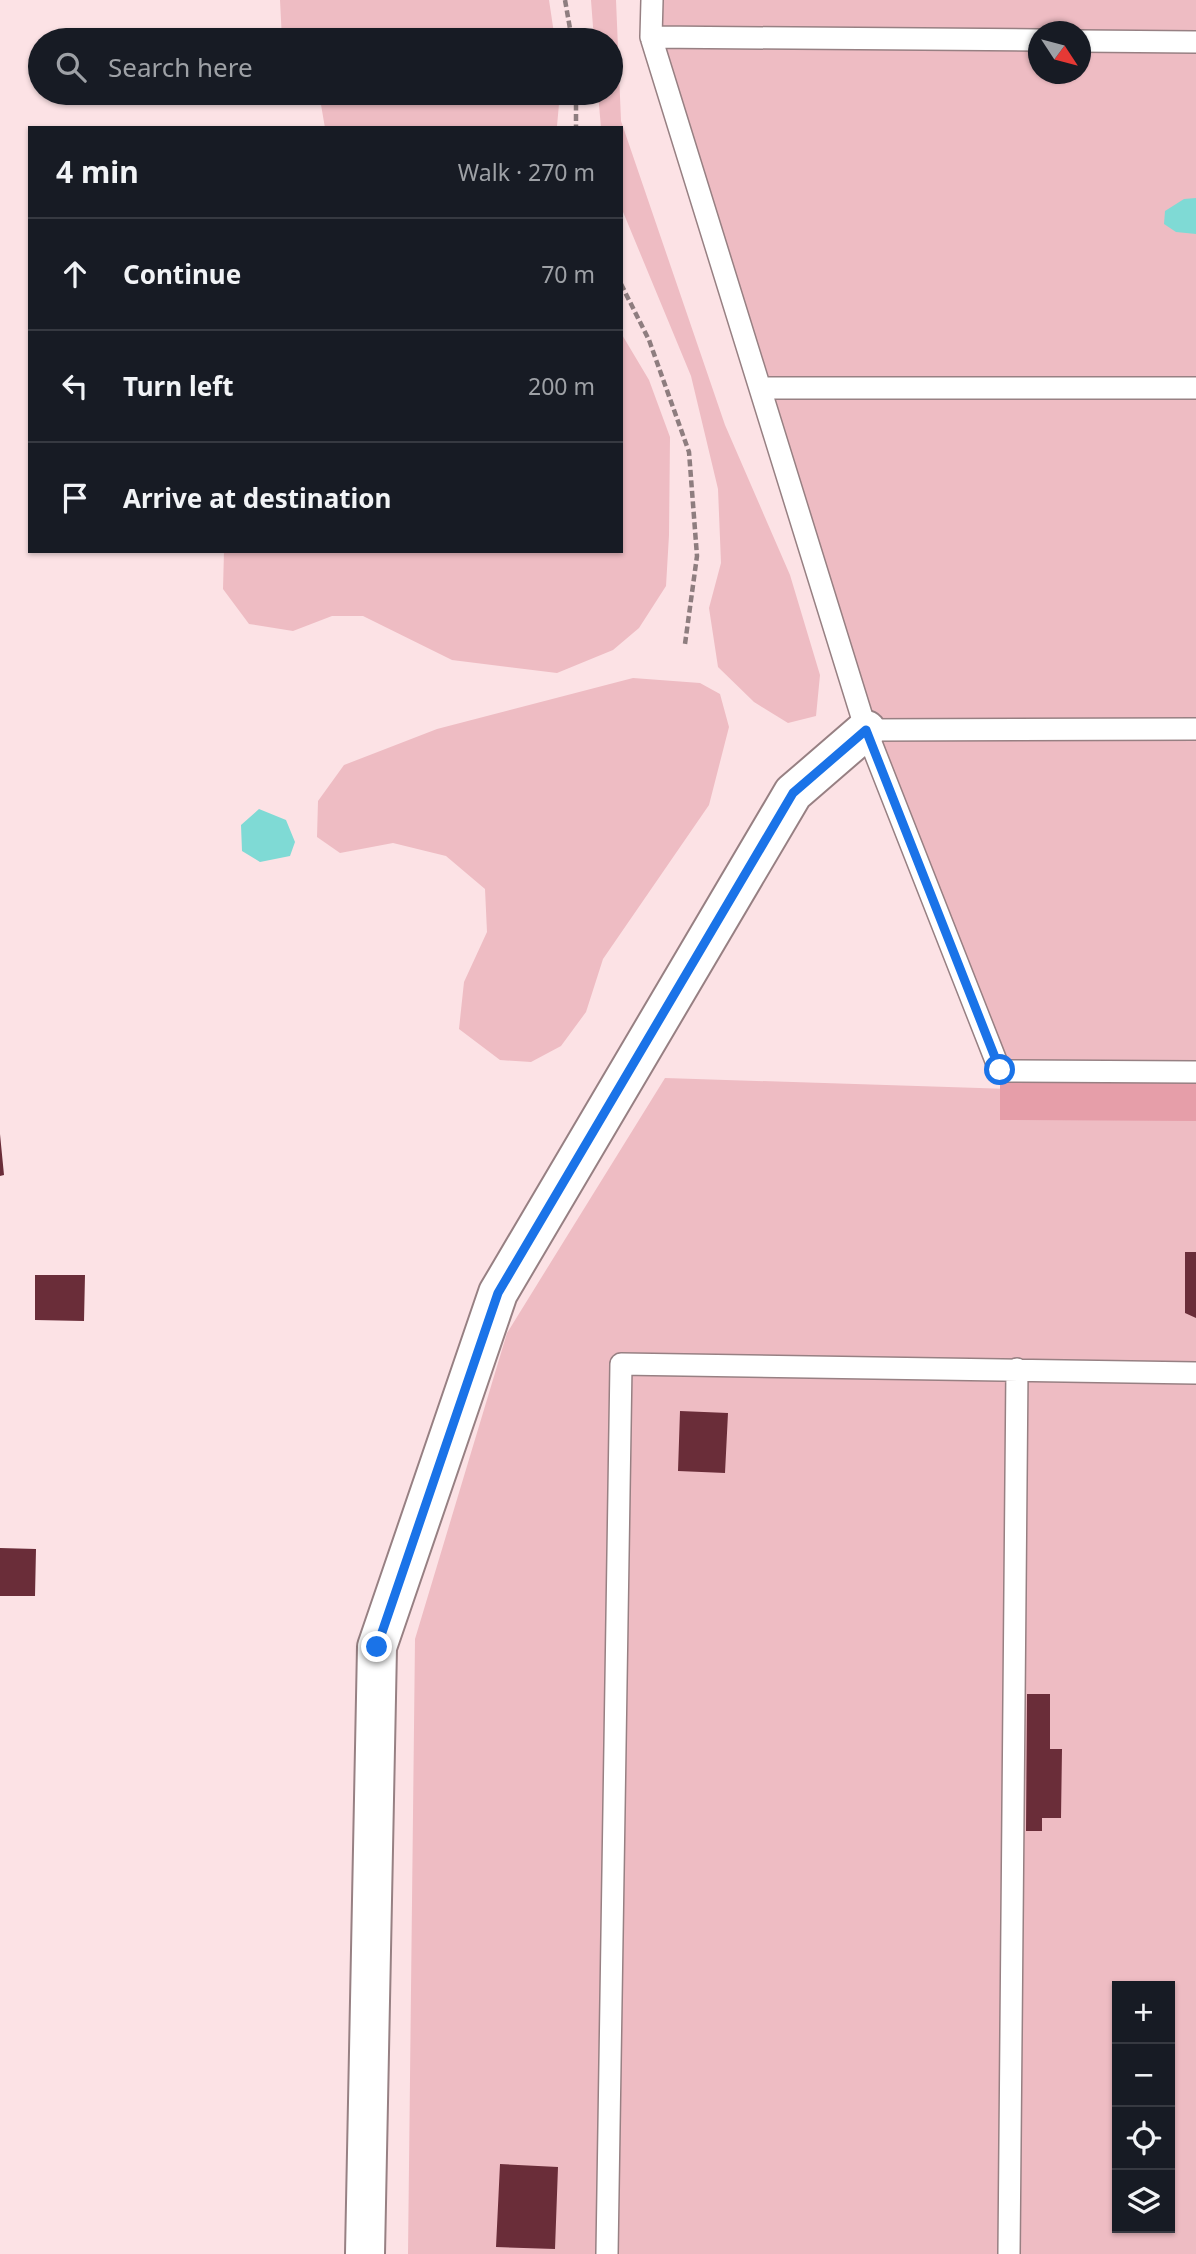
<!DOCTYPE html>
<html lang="en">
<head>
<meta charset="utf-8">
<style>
  :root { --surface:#171b24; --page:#20242c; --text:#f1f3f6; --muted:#9ea1a6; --line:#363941 }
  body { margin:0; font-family:"Noto Sans",sans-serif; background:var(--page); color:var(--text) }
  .controls { position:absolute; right:21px; bottom:21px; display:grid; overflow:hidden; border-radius:0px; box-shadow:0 2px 5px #0004 }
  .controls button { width:63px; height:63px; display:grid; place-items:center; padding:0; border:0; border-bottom:2px solid var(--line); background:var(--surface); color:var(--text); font:35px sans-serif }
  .compass { position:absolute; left:1028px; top:21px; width:63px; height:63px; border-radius:50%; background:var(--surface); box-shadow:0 2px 5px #0004; rotate:126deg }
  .stop { position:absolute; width:21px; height:21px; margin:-16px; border:5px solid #1a73e8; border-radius:50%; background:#fff }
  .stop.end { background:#1a73e8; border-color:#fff; box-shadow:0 2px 7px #0008 }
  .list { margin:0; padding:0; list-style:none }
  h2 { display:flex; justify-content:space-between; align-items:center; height:91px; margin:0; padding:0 28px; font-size:30px }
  h2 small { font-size:23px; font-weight:400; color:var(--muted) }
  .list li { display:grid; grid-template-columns:46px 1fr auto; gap:21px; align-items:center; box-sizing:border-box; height:112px; padding:0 28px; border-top:2px solid var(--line) }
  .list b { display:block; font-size:26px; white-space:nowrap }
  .list em { font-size:23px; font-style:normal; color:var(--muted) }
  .icon { flex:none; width:38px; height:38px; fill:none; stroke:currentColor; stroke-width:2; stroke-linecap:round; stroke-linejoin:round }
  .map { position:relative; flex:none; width:1196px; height:2254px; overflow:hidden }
  .search { position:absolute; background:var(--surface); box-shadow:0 2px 5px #0004; left:28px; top:28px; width:595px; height:77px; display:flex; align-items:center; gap:18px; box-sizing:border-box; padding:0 24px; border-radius:38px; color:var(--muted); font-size:26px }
  .panel { position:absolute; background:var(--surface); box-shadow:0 2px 5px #0004; left:28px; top:126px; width:595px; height:427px; border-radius:0px }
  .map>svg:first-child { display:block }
  .green { fill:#eebcc3; fill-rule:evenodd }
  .forest { fill:#e69ea9 }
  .water { fill:#7fdad5 }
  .building { fill:#6a2d39 }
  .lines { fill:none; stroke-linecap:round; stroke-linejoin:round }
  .lane-casing { stroke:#978083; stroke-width:24 }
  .street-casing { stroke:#978083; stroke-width:42 }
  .path { stroke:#8e7d7f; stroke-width:4.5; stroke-dasharray:7 3.5; stroke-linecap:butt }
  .lane { stroke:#fff; stroke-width:21 }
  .street { stroke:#fff; stroke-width:38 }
  .route { stroke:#1a73e8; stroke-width:9 }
</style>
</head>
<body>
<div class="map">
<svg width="1196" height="2254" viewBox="0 0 1196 2254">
  <rect width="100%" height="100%" fill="#fce2e5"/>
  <path class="green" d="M280 0H549L555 40H282Z
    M591 0H616L621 121 725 425 790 575 820 675 816 716 788 723 754 702 718 667 709 608 721 563 718 489 691 376 621 207V128H601L598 93H611V40H594Z
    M652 0H1196V1072L1000 1071 866 730 651 37ZM1038 32H1080V74H1038Z
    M319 93H560L557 126 325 128Z
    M621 333 649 380 670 437 669 535 666 586 639 628 613 650 557 673 452 660 363 616H332L293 631 249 624 223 589 224 551H621Z
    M633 678 700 683 720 694 729 727 709 805 603 959 586 1012 561 1046 531 1062 500 1060 459 1029 464 982 487 932 485 889 446 856 393 843 340 853 317 837 318 801 344 765 437 729Z
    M665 1078 1196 1095V2254H408L415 1639 507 1333ZM1117 1986H1170V2228H1117Z"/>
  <path class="forest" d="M1000 1071 1196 1072V1121L1000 1120Z"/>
  <path class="water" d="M1196 198V234L1176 232 1164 224 1165 211 1184 199Z
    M259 809 286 820 295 842 290 856 260 862 242 851 241 825Z"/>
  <path class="building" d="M112 93H142V98L112 100Z
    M0 1134 4 1175 0 1176Z
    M1185 1252H1196V1318L1185 1313Z
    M35 1275H85L84 1321 35 1320Z
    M680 1411 728 1413 725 1473 678 1471Z
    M0 1548 36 1549 35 1596H0Z
    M1027 1694H1050V1749H1062L1061 1818H1042V1831H1026Z
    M500 2164 558 2167 555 2249 496 2247Z"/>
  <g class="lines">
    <g class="lane-casing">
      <path id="lane" d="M652 0 651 37 866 730 1000 1071 1196 1072
        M651 37 1038 40
        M1080 41 1196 42
        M760 388H1196
        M866 730 1196 729
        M607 2254 621 1364 1196 1373
        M1009 2254 1017 1369"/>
    </g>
    <g class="street-casing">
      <path id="street" d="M365 2254 377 1647 498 1293 793 793 866 730"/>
    </g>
    <path class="path" d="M565 0 572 40
      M576 93V128
      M621 284 649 340 689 452 697 556 685 644"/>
    <use href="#lane" class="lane"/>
    <use href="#street" class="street"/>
  </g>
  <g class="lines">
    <path class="route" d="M377 1647 498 1293 793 793 866 730 1000 1070"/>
  </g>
</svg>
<div class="controls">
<button>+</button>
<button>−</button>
<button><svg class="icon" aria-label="locate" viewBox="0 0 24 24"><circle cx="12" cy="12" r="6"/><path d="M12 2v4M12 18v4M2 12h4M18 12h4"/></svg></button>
<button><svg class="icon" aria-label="layers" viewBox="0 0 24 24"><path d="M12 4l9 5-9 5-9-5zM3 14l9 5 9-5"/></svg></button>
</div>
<svg class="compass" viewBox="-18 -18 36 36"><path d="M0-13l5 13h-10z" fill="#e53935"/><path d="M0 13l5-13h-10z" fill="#9ea1a6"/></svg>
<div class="stop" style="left:1000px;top:1070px"></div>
<div class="stop end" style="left:377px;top:1647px"></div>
<div class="search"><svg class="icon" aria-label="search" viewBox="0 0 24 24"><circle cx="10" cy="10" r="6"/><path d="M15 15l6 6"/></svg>Search here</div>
<section class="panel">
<h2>4 min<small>Walk · 270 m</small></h2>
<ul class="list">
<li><svg class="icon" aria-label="ahead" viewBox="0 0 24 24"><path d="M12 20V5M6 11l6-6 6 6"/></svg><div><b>Continue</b></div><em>70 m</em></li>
<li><svg class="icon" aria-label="left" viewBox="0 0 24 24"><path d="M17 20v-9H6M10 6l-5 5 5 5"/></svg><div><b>Turn left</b></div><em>200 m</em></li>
<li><svg class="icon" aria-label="arrive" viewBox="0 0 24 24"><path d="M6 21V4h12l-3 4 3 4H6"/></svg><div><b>Arrive at destination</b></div></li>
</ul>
</section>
</div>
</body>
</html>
